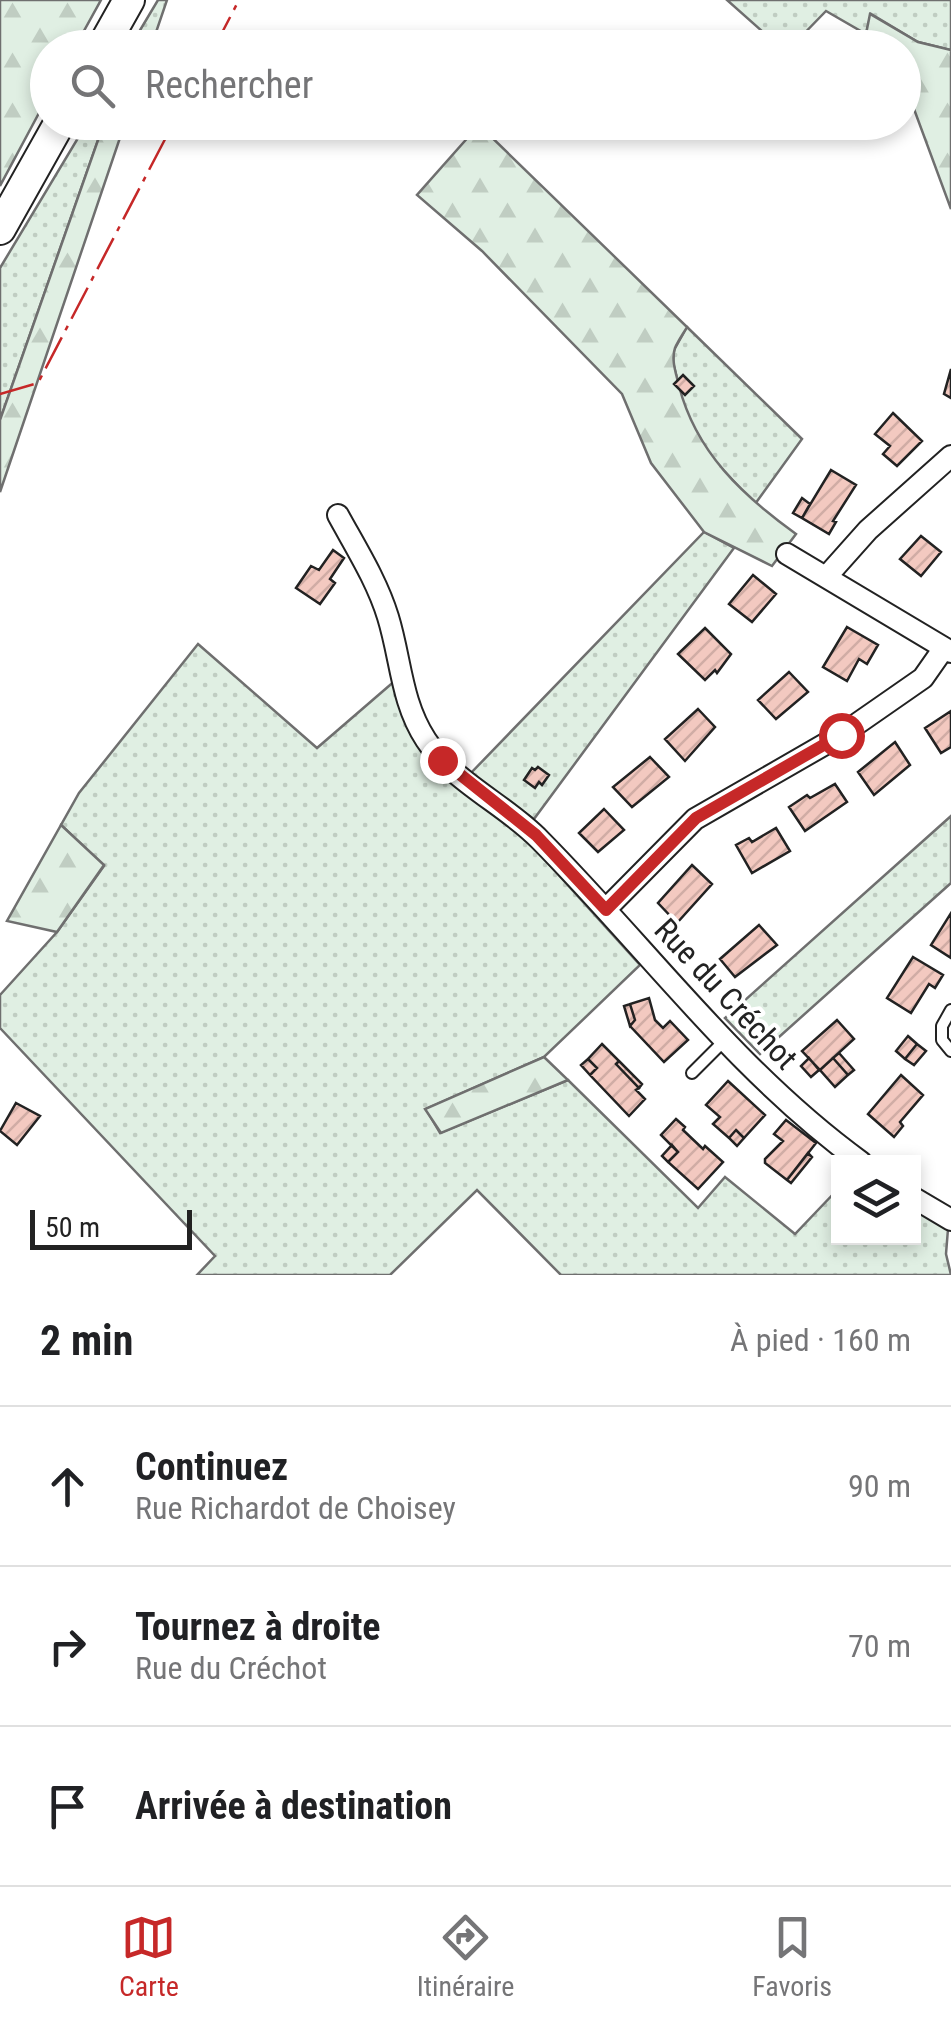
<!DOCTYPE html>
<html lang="fr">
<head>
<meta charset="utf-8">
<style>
  :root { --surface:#fff; --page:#f6f6f6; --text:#202124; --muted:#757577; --line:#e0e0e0; --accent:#c62828 }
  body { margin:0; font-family:"Roboto Condensed",sans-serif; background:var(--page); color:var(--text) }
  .controls { position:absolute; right:30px; bottom:30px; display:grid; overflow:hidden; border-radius:0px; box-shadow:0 5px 15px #0003 }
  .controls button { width:90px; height:90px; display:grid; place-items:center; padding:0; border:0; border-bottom:2px solid var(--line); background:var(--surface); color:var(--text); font:50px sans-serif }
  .scale { position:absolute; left:30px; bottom:25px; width:162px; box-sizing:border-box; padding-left:10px; border:5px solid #222; border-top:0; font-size:28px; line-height:35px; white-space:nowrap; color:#222; -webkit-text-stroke:8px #fff; paint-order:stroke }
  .stop { position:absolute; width:30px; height:30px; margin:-22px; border:8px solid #c62828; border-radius:50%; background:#fff }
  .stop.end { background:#c62828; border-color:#fff; box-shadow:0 2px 10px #0008 }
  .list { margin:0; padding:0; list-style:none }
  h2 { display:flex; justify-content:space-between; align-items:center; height:130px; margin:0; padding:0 40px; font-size:42px }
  h2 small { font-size:32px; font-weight:400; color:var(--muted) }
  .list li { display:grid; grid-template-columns:65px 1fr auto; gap:30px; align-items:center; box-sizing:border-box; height:160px; padding:0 40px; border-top:2px solid var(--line) }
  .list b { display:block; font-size:38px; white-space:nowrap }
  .list p { margin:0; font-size:32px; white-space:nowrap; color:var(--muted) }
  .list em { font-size:32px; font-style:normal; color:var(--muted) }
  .icon { flex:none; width:55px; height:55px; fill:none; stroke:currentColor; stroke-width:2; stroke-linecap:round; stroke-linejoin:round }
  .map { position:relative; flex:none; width:951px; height:1275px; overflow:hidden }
  .search { position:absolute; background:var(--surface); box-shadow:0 5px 15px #0003; left:30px; right:30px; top:30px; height:110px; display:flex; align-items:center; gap:25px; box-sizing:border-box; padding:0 35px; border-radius:55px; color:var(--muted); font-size:38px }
  .sheet { height:610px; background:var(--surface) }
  nav { display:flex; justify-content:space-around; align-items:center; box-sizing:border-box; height:140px; border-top:2px solid var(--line); background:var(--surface); font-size:28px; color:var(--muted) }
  nav a { display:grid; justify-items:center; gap:5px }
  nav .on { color:var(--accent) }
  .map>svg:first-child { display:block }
  .grass { fill:url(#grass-dots); stroke:#6f6f6f; stroke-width:2.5 }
  .forest { fill:url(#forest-firs); stroke:#6f6f6f; stroke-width:2.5 }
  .building { fill:url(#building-hatch); stroke:#222; stroke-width:2.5 }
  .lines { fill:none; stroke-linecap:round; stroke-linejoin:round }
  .service-casing { stroke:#222; stroke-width:14 }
  .minor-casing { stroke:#222; stroke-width:24 }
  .primary-casing { stroke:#222; stroke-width:34 }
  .service { stroke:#fff; stroke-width:10 }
  .minor { stroke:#fff; stroke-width:20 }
  .primary { stroke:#fff; stroke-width:30 }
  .power { stroke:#c62828; stroke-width:2.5; stroke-dasharray:35 8 5 8; stroke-linecap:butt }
  .route { stroke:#c62828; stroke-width:12 }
  .labels { text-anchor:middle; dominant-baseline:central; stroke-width:8; stroke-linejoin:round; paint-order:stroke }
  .street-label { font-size:32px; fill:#222; stroke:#fff }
</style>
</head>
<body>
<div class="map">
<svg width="951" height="1275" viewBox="0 0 951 1275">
  <defs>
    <pattern id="grass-dots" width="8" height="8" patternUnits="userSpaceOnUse" patternTransform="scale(2.5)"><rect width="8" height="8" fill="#e0efe3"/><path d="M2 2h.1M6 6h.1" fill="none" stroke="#c0cdc2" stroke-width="1.8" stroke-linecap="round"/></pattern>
    <pattern id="forest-firs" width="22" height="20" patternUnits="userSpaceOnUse" patternTransform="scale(2.5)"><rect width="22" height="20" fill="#e0efe3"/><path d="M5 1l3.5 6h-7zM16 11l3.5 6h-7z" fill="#c0cdc2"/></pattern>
    <pattern id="building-hatch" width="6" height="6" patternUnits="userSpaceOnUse" patternTransform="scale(2.5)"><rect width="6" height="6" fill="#f3c9c0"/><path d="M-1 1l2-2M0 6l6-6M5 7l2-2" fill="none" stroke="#d0aca5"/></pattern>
  </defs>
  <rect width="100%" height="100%" fill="#fff"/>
  <path class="grass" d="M158 0H167L151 47H130Z
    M727 0H951V50L918 42 871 14 866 34 826 11 791 47H780Z
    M87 123H104L0 420V268Z
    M687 327 802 439 755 504 711 457 686 415 673 362 674 350Z
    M704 532 734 548 534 819 469 775Z
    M198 644 317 748 397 679 405 705 640 965 544 1057 426 1109 440 1133 568 1080 698 1208 725 1177 795 1234 838 1189V1238H914V1208L948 1229 946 1254 951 1275H561L477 1190 390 1275H197L215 1256 0 1028V995L57 932 104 866 61 825 79 793Z
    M951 816V883L760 1054 725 1018Z"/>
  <path class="forest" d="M0 0H101L75 47 48 48 47 98 0 186Z
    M870 14 918 42 951 50V209L904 82V48L876 47 866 34Z
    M104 123H125L0 492V420Z
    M479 125 687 327C683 334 678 341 675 348 671 360 676 373 679 386 696 452 742 495 796 534L772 566 704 532 651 463 622 394 482 251 417 195Z
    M61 825 104 865 57 932 7 921Z
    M544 1057 568 1080 441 1133 425 1109Z"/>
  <path class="building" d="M951 369V398L944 394Z
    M683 375 694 386 685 395 674 384Z
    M893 413 922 441 897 466 883 454 890 446 875 434Z
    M831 470 856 485 833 521 836 522 829 534 802 518Z
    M802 498 810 504 802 518 793 513Z
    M921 536 941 552 921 576 900 559Z
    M333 550 344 558 330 579 335 583 320 604 296 588 311 566 319 570Z
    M753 575 776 594 752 622 729 604Z
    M847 627 878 645 867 664 859 659 847 681 823 667Z
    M705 628 731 654 717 673 715 670 705 680 678 654Z
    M789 672 808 692 776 719 758 700Z
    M698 709 715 727 685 761 665 739Z
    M951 711V747L941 753 925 728Z
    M895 742 910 765 874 795 858 772Z
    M650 757 669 777 632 807 613 787Z
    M538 767 549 775 542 785 539 782 535 788 524 780 532 768 535 770Z
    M835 784 847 802 805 831 789 807 807 795 810 798Z
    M604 809 624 830 598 852 579 833Z
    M776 828 790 851 752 873 736 845 749 838 752 842Z
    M692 865 712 884 677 923 658 903Z
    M951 913V958L931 945Z
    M759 925 777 945 735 977 720 959Z
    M913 957 943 975 935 988 929 984 911 1013 887 998Z
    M649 998 655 1020 663 1028 670 1021 688 1040 664 1062 630 1026 635 1020 630 1004Z
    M630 1004 635 1020 630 1026 624 1006Z
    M837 1020 854 1039 820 1070 802 1051Z
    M908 1036 917 1044 905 1059 896 1051Z
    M602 1044 619 1061 616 1064 639 1088 636 1090 645 1099 629 1116 590 1075 597 1068 588 1059Z
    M917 1044 926 1051 914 1065 905 1059Z
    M839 1053 854 1070 848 1075 833 1058Z
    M809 1058 819 1070 811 1077 801 1066Z
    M833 1058 848 1075 835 1087 820 1070Z
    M588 1059 597 1068 590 1075 581 1065Z
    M619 1061 642 1084 639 1088 616 1064Z
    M901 1075 923 1095 900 1122 903 1126 894 1137 868 1114Z
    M728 1081 765 1115 744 1138 736 1130 729 1138 713 1124 720 1117 706 1105Z
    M16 1103 40 1116 17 1145 0 1131Z
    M676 1119 685 1127 683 1130 703 1149 705 1146 723 1162 698 1189 668 1162 678 1152 661 1135Z
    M786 1120 816 1143 787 1180 765 1163V1159L783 1141 774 1134Z
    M736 1130 744 1138 737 1146 729 1138Z
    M672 1145 678 1152 668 1162 662 1156Z
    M808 1153 812 1157 791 1183 787 1180Z"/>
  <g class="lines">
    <g class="service-casing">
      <path id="service" d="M951 1010 942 1026V1040L951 1051
        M692 1073 724 1041"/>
    </g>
    <g class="minor-casing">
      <path id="minor" d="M338 515C356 548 377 581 388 617 401 659 401 702 426 740 454 783 505 804 540 840 647 948 737 1072 861 1162
        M787 554 951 652
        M827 576 868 530 951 456
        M606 909 695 819 841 735 923 678 944 648
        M914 1198 951 1220"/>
    </g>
    <g class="primary-casing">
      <path id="primary" d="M102 48 129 0
        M0 229 60 122"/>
    </g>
    <use href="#service" class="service"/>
    <use href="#minor" class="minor"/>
    <use href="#primary" class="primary"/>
    <path class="power" d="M214 48 239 0
      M0 394 38 383 174 122"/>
  </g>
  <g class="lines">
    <path class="route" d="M442 760 536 835 606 910 696 818 841 735"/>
  </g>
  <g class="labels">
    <g class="street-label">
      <text transform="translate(726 994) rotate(47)">Rue du Créchot</text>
    </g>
  </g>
</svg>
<div class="controls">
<button><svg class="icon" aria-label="layers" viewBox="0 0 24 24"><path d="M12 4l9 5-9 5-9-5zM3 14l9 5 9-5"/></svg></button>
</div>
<div class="scale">50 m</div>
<div class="stop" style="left:841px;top:735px"></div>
<div class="stop end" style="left:442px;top:760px"></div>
<div class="search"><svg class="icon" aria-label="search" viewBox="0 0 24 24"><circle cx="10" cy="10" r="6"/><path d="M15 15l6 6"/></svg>Rechercher</div>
</div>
<section class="sheet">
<h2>2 min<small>À pied · 160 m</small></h2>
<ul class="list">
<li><svg class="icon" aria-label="ahead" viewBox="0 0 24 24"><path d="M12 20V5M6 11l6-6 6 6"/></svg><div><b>Continuez</b><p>Rue Richardot de Choisey</p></div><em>90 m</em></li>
<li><svg class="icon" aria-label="right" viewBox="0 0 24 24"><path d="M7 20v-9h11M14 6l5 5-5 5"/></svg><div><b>Tournez à droite</b><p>Rue du Créchot</p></div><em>70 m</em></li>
<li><svg class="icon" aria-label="arrive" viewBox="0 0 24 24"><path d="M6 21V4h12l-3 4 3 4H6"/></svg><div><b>Arrivée à destination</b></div></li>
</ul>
</section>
<nav>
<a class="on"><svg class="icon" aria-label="map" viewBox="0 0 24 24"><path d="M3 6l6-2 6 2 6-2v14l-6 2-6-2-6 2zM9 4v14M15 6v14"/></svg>Carte</a>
<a><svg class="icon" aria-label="directions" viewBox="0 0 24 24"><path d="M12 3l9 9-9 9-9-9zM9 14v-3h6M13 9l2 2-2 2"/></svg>Itinéraire</a>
<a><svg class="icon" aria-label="saved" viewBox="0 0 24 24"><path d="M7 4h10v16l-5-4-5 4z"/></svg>Favoris</a>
</nav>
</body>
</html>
